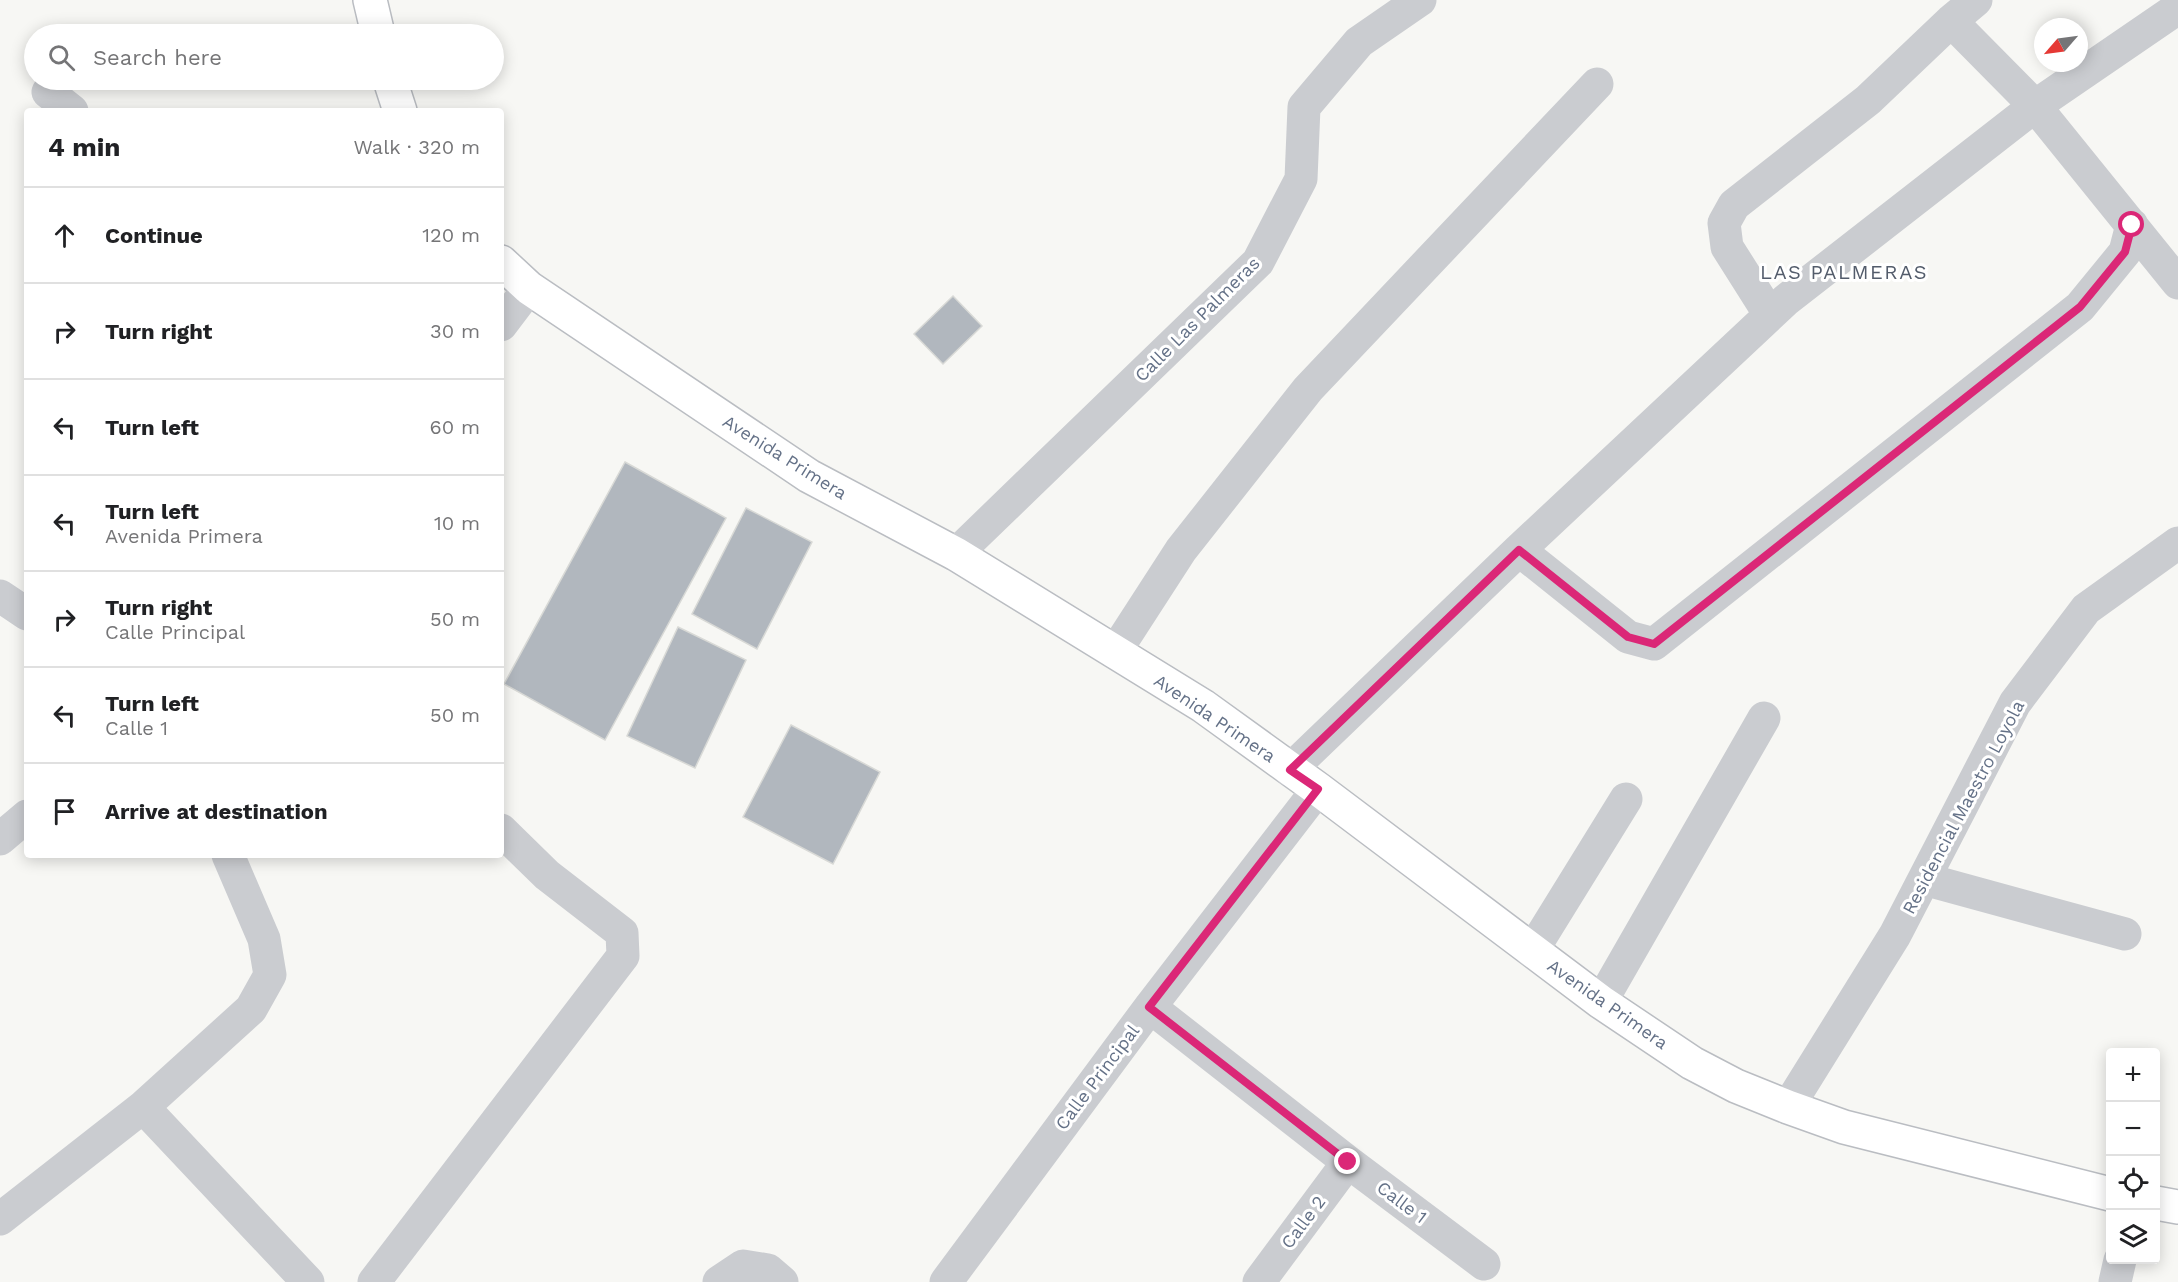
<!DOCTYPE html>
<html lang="en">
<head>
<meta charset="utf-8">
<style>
  :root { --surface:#fff; --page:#f6f6f6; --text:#202124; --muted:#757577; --line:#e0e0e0 }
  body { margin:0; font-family:"Work Sans",sans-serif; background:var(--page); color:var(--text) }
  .controls { position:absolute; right:18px; bottom:18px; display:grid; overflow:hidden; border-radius:6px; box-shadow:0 3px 15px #0003 }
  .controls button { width:54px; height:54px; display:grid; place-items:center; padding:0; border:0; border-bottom:2px solid var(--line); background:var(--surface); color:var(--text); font:30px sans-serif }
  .compass { position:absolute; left:2034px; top:18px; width:54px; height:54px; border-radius:50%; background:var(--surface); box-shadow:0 3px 15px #0003; rotate:242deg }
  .stop { position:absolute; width:18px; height:18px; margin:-14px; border:4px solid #db2777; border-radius:50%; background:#fff }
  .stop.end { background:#db2777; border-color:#fff; box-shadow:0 2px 6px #0008 }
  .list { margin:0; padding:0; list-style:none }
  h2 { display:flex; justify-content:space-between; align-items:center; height:78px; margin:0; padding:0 24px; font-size:26px }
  h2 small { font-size:20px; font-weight:400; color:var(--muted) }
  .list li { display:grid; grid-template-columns:39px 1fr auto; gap:18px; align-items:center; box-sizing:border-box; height:96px; padding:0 24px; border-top:2px solid var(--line) }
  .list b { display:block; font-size:22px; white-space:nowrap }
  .list p { margin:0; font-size:20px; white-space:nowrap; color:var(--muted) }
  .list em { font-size:20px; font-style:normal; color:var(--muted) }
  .icon { flex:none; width:33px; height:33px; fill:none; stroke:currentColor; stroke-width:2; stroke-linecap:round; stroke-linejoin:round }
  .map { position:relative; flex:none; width:2178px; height:1282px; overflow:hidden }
  .search { position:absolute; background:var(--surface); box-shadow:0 3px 15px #0003; left:24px; top:24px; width:480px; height:66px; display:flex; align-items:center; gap:15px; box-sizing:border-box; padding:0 21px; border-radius:33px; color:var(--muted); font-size:22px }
  .panel { position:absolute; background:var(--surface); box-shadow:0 3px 15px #0003; left:24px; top:108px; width:480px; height:750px; border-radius:6px }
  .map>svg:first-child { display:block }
  .building { fill:#b1b7be; stroke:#d8d9d6; stroke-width:1.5 }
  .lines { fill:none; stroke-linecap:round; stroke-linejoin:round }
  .major-casing { stroke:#babdc2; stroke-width:36 }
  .minor { stroke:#caccd0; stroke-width:33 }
  .major { stroke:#fff; stroke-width:33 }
  .route { stroke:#db2777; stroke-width:8 }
  .labels { text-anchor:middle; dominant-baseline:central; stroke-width:6; stroke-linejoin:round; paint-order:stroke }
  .street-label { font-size:18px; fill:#647187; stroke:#fff }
  .neighbourhood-label { font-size:20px; letter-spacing:1.5px; fill:#535c6b; stroke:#fff }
</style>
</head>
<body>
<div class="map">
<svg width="2178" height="1282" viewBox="0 0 2178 1282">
  <rect width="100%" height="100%" fill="#f7f7f4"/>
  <path class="building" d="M953 296 982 326 943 364 914 334Z
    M625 462 726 518 605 740 504 684Z
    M746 508 812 542 757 649 692 614Z
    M678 627 746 660 695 768 627 736Z
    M791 725 880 772 833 864 743 817Z"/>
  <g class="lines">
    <g class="major-casing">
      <path id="major" d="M370 0 378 34
        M390 80 400 111
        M501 262 529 288 809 476 956 554 1203 706 1318 789 1601 1002 1692 1063 1736 1086 1788 1107 1844 1127 2110 1194
        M2156 1203 2178 1207"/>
    </g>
    <path class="minor" d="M1951 21 2035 106 2178 283
      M48 92 72 111
      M1770 315 1727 247 1724 223 1734 205 1868 100 1951 21 1976 0
      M501 325 529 288
      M1519 550 1628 637 1654 644 2080 307 2125 252 2132 225
      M956 554 1258 262 1301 179 1304 107 1359 42 1420 0
      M0 596 27 614
      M1115 652 1181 550 1308 389 1597 84
      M1290 770 1519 550 1786 300 2035 106 2178 8
      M0 839 27 816
      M1924 879 2125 934
      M1532 951 1626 799
      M1601 1002 1764 718
      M1150 1007 1348 1162 1484 1264
      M143 1107 308 1282
      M1788 1107 1895 935 2015 703 2086 609 2178 543
      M0 1219 143 1107 251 1009 270 975 264 939 228 855
      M374 1282 623 956 622 933 547 875 501 830
      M719 1282 743 1266 768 1270 782 1282
      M946 1282 1150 1007 1318 789
      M1259 1282 1348 1162
      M2115 1282 2120 1260"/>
    <use href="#major" class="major"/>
  </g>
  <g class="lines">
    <path class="route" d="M1348 1162 1149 1007 1318 789 1290 770 1519 550 1628 637 1654 644 2080 307 2125 252 2132 225"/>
  </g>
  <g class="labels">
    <g class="street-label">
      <text transform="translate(1197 319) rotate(-45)">Calle Las Palmeras</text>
      <text transform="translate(785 457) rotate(32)">Avenida Primera</text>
      <text transform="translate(1215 718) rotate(34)">Avenida Primera</text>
      <text transform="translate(1963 807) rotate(-62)">Residencial Maestro Loyola</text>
      <text transform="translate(1608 1004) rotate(35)">Avenida Primera</text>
      <text transform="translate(1097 1077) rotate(-53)">Calle Principal</text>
      <text transform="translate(1402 1202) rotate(37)">Calle 1</text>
      <text transform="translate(1303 1222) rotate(-53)">Calle 2</text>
    </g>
    <g class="neighbourhood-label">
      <text x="1844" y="272">LAS PALMERAS</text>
    </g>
  </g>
</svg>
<div class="controls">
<button>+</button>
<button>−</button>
<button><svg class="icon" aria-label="locate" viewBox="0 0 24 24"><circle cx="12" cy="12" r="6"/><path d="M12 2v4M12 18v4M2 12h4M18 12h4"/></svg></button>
<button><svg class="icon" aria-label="layers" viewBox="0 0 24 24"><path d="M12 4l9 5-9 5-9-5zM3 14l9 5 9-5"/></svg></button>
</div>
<svg class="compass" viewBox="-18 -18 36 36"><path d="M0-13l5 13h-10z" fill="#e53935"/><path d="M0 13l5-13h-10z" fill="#757577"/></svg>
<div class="stop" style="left:2132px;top:225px"></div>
<div class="stop end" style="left:1348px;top:1162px"></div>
<div class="search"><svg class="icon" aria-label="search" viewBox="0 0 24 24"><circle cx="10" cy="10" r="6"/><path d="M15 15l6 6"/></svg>Search here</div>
<section class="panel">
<h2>4 min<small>Walk · 320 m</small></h2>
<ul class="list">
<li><svg class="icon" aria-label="ahead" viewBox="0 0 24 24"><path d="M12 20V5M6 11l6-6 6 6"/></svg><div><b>Continue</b></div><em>120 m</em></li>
<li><svg class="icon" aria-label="right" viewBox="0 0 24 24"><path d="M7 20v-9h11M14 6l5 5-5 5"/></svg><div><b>Turn right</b></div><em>30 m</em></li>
<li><svg class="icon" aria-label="left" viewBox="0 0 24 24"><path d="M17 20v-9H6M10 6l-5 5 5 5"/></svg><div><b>Turn left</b></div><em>60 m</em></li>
<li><svg class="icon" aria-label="left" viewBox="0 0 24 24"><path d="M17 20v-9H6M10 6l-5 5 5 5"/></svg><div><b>Turn left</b><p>Avenida Primera</p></div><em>10 m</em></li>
<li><svg class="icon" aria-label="right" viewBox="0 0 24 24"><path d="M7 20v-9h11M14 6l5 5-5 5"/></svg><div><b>Turn right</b><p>Calle Principal</p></div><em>50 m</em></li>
<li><svg class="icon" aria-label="left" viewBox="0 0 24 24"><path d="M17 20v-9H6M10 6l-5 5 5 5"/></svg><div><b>Turn left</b><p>Calle 1</p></div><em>50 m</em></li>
<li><svg class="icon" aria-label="arrive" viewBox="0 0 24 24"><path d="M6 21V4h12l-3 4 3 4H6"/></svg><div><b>Arrive at destination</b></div></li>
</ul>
</section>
</div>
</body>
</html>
